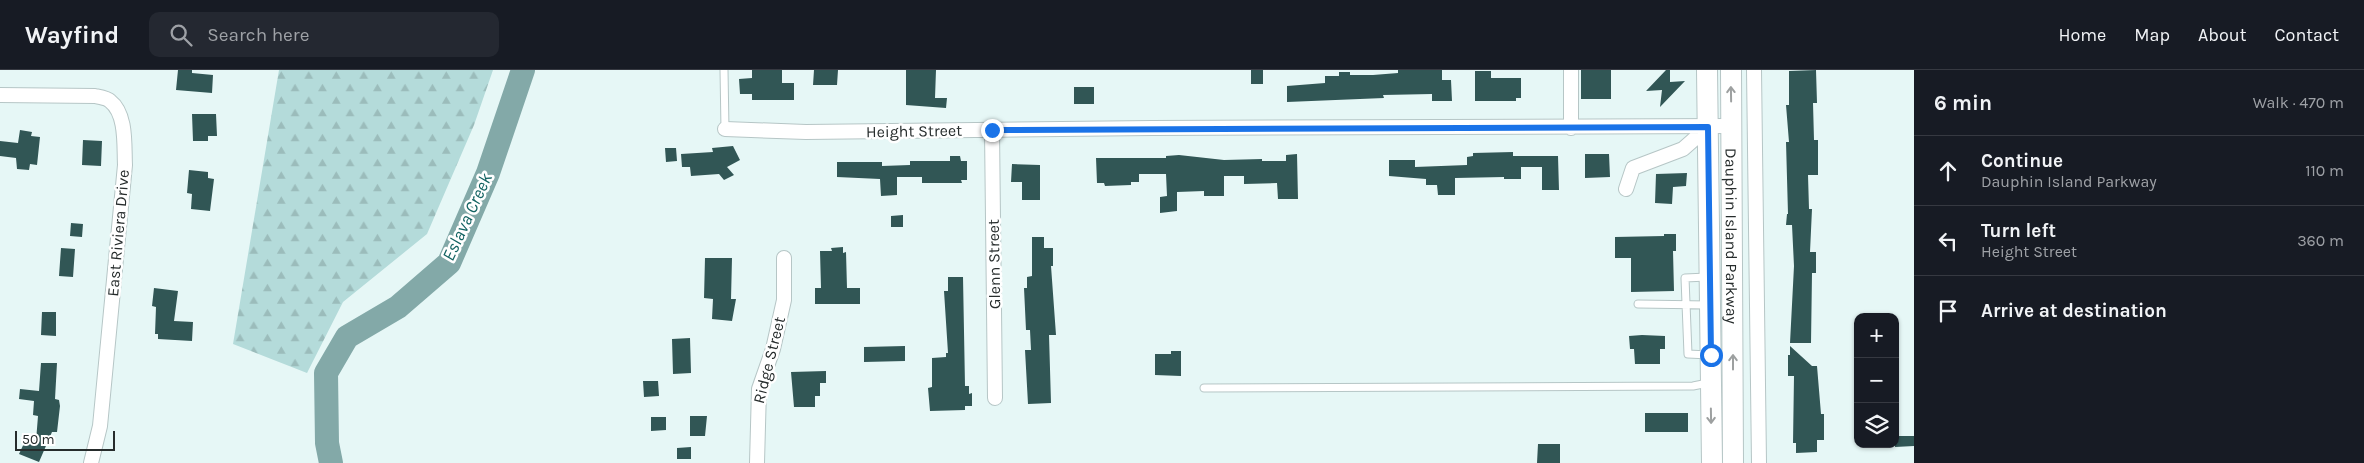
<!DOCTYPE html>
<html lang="en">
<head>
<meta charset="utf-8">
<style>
  :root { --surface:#171b24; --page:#242831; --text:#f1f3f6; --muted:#9ea1a6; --line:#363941 }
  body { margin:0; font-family:Karla,sans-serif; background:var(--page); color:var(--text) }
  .controls { position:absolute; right:15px; bottom:15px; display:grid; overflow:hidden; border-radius:10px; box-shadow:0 1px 4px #0004 }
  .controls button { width:45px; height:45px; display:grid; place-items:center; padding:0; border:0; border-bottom:1px solid var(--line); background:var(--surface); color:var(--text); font:25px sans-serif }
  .scale { position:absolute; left:15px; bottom:12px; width:100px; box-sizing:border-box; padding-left:5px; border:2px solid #262c2c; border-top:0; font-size:14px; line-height:18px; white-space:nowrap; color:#262c2c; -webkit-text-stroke:4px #fff; paint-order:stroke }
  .stop { position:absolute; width:15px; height:15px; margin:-11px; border:4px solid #1a73e8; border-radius:50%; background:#fff }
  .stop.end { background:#1a73e8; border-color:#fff; box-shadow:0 1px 5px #0008 }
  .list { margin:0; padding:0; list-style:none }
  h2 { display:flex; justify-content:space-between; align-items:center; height:65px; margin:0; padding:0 20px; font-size:21px }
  h2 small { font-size:16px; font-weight:400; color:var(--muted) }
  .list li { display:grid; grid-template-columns:32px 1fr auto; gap:15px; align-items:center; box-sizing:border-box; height:70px; padding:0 20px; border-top:1px solid var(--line) }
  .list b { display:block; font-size:19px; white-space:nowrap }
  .list p { margin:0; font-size:16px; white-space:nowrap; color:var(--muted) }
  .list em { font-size:16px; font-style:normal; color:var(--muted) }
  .icon { flex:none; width:28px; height:28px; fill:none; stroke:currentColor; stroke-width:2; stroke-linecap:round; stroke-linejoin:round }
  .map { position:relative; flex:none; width:1914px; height:393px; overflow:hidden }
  header { display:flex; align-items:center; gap:30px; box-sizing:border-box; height:70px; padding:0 25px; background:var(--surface); border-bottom:1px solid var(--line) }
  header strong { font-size:24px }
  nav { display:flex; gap:28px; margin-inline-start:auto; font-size:18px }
  .search { width:350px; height:45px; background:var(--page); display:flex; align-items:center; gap:12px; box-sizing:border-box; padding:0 18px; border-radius:10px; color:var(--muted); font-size:19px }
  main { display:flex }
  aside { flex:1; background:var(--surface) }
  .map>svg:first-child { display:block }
  .forest { fill:url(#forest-firs) }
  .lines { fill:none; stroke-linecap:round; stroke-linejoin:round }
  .river { stroke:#83a9a8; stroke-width:24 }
  .building { fill:#315655 }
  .service-casing { stroke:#b6c6c6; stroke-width:9 }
  .minor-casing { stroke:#b6c6c6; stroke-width:16 }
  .secondary-casing { stroke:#b6c6c6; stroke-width:22 }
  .service { stroke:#fff; stroke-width:7 }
  .minor { stroke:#fff; stroke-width:14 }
  .secondary { stroke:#fff; stroke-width:20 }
  .oneway { stroke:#9da0a0 }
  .route { stroke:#1a73e8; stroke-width:6 }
  .labels { text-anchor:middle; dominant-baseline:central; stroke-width:5; stroke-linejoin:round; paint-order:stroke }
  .street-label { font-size:16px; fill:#262c2c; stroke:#fff }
  .water-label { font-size:18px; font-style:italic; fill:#136362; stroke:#fff }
</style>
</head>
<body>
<header>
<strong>Wayfind</strong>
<div class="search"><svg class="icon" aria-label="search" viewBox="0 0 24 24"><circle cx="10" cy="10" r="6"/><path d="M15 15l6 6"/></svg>Search here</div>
<nav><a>Home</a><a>Map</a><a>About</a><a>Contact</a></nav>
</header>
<main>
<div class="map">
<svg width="1914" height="393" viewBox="0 0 1914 393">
  <defs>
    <pattern id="forest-firs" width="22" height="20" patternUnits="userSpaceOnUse" patternTransform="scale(1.25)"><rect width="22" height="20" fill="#b4dbda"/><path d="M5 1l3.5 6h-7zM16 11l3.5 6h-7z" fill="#9bbcbb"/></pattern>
  </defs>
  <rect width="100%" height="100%" fill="#e6f7f6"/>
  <path class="forest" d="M279 0H493L474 55 427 164 343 232 307 303 233 274Z"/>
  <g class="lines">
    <path class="river" d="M331 393 327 373 326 303 347 267 398 237 449 193 488 103 523 0"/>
  </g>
  <path class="building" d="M178 0H192V3L213 5 212 23 176 20Z
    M752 0H782V13H794V30H752V24H740L739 9 752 8Z
    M814 0H838L837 15H813Z
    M906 0H936L935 28H947L946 38 906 35Z
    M1251 0H1263V14H1251Z
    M1398 0H1442V10H1451L1452 31H1432V24L1383 25 1384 28 1287 32V16L1325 13V6H1339V2H1350V5H1373L1398 3Z
    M1581 0H1611V29H1581Z
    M1666 0H1670V12L1685 11 1660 37 1662 20 1646 21Z
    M1816 0 1817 33H1813L1814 70H1818V105H1808L1809 139H1812L1810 182H1816V203H1812L1811 273H1790L1794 196 1792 155H1786L1787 144H1788L1786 72H1789L1786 35H1789V1Z
    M1475 1H1491V8H1521V28H1516V31H1475Z
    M1074 17H1094V34H1074Z
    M192 44H216L217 66H208V71H193Z
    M20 60 32 62 31 66 40 67 37 95 30 94 29 100 17 99 16 88 0 86V71L18 73Z
    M83 70 102 71 101 96 82 95Z
    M733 76 740 90 727 97 734 105 724 110 719 104 691 106 690 97H682L681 84 713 82 712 78Z
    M665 78H676L677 91 666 92Z
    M1513 82V86H1558L1559 120H1542V97H1521V109H1504V107L1455 108V125H1438L1437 115H1426V109L1389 106V90H1415V97L1467 95V87L1473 86V83Z
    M1297 84 1298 129H1278L1277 113 1244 114V106H1224V126H1204V121L1177 122V141L1160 143V127L1167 126 1166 104H1139V112H1131V115L1105 116 1104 113H1097L1096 88H1166V86L1179 85 1224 90 1262 89V91H1286V85Z
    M1585 84H1609L1610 107 1585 108Z
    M950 86H960L961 91H967V110H961L962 113H922V107H897V125L881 126 880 109 837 107V92H882V96L910 95V91H950Z
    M1012 94 1040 95V130H1022V112H1011Z
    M189 100 208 102V108L214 109 210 141 191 139 192 124 187 123Z
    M1687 103 1686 116 1673 117 1672 134 1655 133 1656 104Z
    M903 145V157H891V146Z
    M71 153 83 154 82 167 70 166Z
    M1664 164H1676V181H1673L1674 221 1631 222V188H1615V167L1664 166Z
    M1032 167H1044V178H1053V196H1051L1056 265H1049L1051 333 1028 334 1025 280H1031L1030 260H1026L1024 218H1027V207L1032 206Z
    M843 177V183L846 182 847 218H860V234H815V218H821L820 181H832L831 178Z
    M61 178 75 179 73 207 59 206Z
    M705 188H732L731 229H736L732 251 712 249 713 229 704 228Z
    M948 207H963L965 316H969V324L972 323V336H965V340L930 341 928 318 932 317V288L946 287V283H948L944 221H948Z
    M154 218 178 221 174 251 193 252 192 271 158 269V264H155L156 237 152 236Z
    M42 242H56V266L41 265Z
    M1642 265 1665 266V279H1660V294H1635L1634 279H1630L1629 266Z
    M690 268 691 303 673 304 672 269Z
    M905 276V291L864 292V277Z
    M1790 276 1812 296H1817L1821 344H1824V370H1817V382L1796 383V373H1793L1794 306H1788V285H1790Z
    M1171 281H1181V306L1155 305V284H1171Z
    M41 293H57L55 329 59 330 60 336 57 362H52L39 392 19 384 27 367 36 371 38 346 33 345 34 331 19 329 20 319 39 321Z
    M826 301V313H820V326H815V337H794L791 302Z
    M643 311H658L659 326 644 327Z
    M1645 343H1688V362H1645Z
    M690 346H707L705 366H690Z
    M651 347H666V360L651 361Z
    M1895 366H1914V376L1895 377Z
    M1538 374H1560V393H1537Z
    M691 377V389H677V378Z"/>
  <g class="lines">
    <g class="service-casing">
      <path id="service" d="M724 0 725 59
        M1707 207 1685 208 1688 284 1709 285
        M1638 234 1708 235
        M1204 318 1693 316 1708 313"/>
    </g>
    <g class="minor-casing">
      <path id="minor" d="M1754 0 1759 393
        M0 25 95 26C100 27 107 28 110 31 127 44 124 76 125 95L100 356 91 393
        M1571 58V0
        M725 59 806 62 1152 58 1732 56
        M992 60 995 328
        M1626 119 1633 98 1683 79 1708 57
        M757 393 759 319 773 279 784 230V188"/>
    </g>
    <g class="secondary-casing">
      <g id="secondary">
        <path d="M1707 0 1712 393"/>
        <path id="s1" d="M1731 0 1733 393"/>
      </g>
    </g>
    <use href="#service" class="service"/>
    <use href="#minor" class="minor"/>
    <use href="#secondary" class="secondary"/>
  </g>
  <defs><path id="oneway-shaft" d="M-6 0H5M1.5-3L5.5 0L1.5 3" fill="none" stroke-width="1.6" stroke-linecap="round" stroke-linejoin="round" transform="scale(1.25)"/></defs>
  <g class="oneway">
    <use href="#oneway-shaft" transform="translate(1731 24) rotate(-91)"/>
    <use href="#oneway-shaft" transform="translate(1733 292) rotate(-90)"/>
    <use href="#oneway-shaft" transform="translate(1711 346) rotate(89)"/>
  </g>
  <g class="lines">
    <path class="route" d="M992 60 1708 57 1711 285"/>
  </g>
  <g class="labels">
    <g class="street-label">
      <text transform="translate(914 61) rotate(-1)">Height Street</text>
      <text transform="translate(118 163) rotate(-85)">East Riviera Drive</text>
      <text stroke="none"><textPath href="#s1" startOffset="166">Dauphin Island Parkway</textPath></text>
      <text transform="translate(994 194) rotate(-91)">Glenn Street</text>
      <text transform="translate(769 290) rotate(-76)">Ridge Street</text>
    </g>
    <g class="water-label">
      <text transform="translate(467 147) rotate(-65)">Eslava Creek</text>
    </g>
  </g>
</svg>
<div class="controls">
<button>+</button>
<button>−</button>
<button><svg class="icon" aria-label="layers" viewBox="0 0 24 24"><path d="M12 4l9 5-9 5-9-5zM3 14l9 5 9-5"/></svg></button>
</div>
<div class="scale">50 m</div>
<div class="stop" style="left:1711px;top:285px"></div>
<div class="stop end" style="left:992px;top:60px"></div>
</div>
<aside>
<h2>6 min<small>Walk · 470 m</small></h2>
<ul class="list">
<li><svg class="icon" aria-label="ahead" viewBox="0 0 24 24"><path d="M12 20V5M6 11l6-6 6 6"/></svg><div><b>Continue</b><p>Dauphin Island Parkway</p></div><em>110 m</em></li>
<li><svg class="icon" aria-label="left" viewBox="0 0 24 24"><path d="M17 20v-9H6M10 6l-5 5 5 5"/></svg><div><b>Turn left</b><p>Height Street</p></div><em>360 m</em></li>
<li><svg class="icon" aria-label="arrive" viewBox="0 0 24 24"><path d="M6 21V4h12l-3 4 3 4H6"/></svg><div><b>Arrive at destination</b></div></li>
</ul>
</aside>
</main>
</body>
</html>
